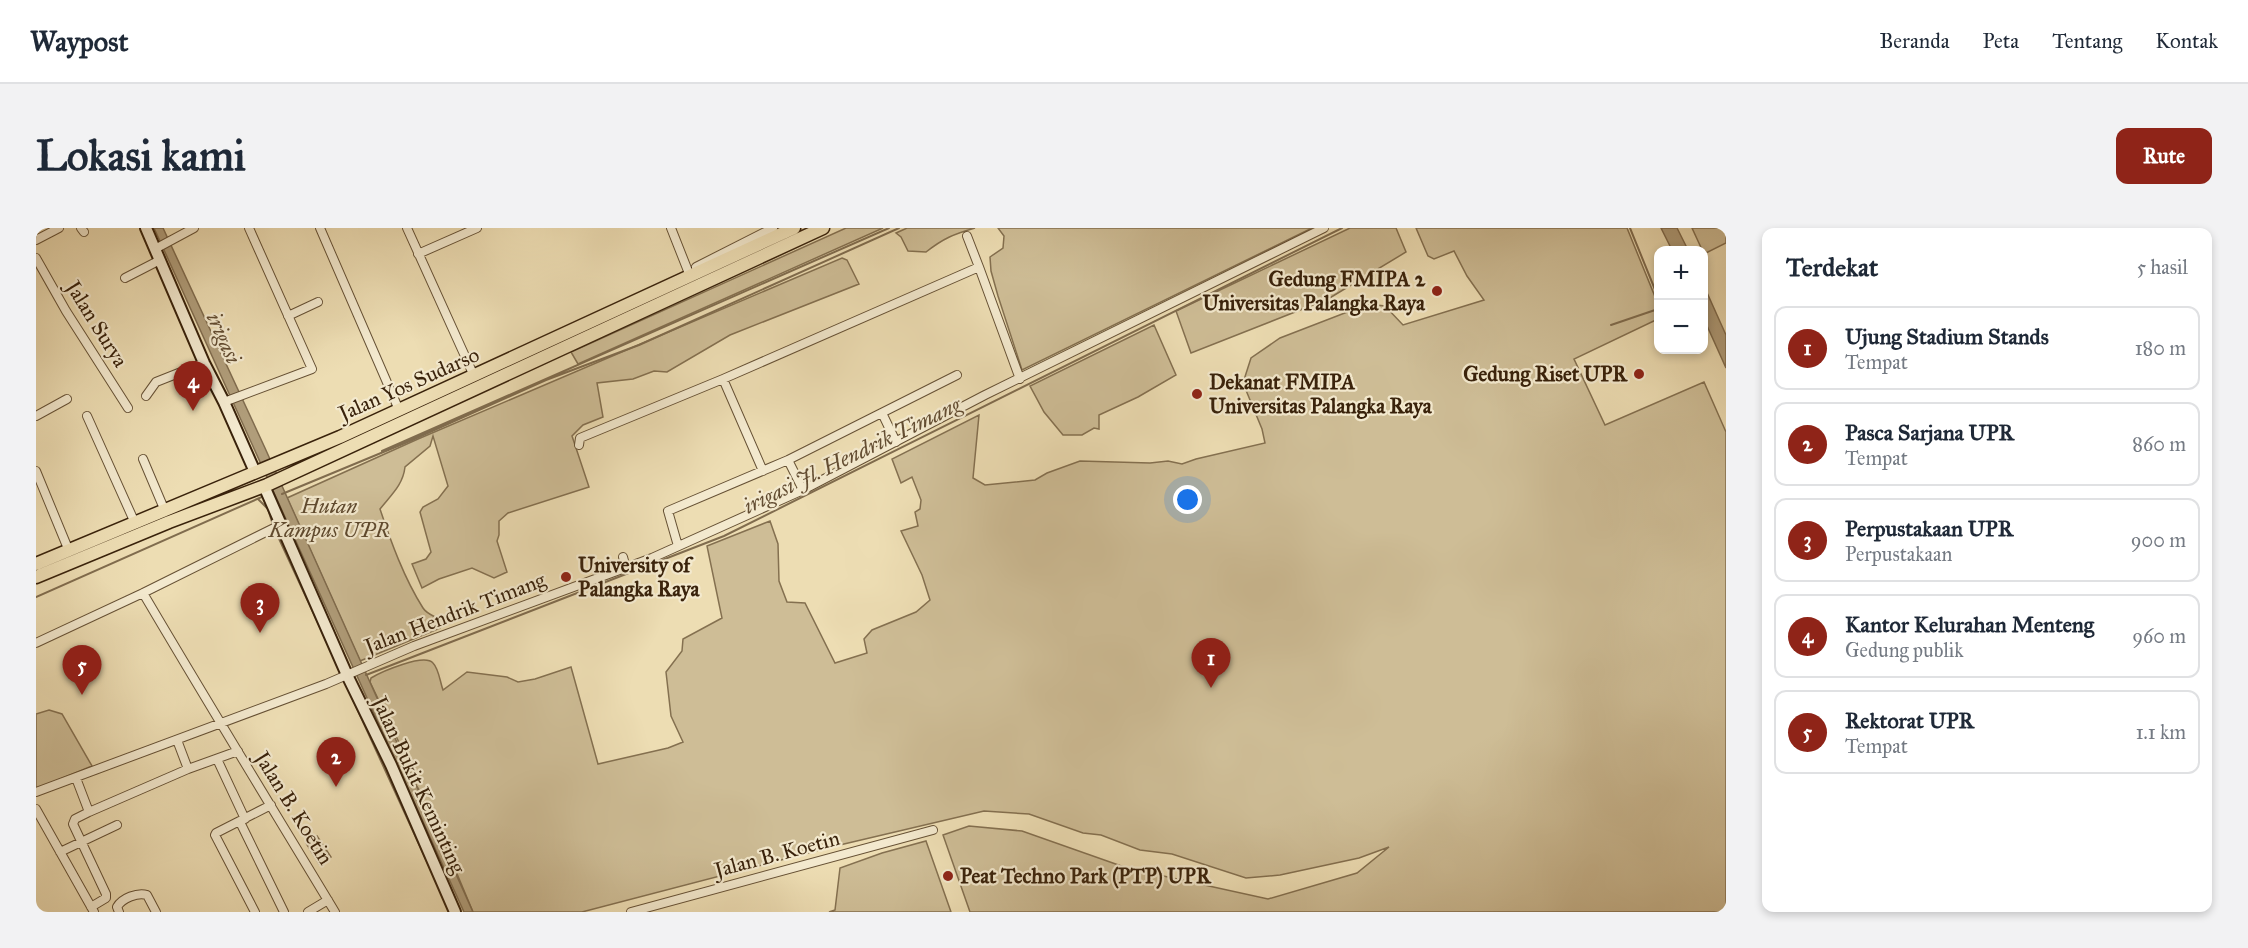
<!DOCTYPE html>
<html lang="id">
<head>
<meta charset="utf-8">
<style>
  :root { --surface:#fff; --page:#f2f2f3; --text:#1f2937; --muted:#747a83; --line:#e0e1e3; --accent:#8f2418 }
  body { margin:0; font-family:"IM FELL Great Primer",serif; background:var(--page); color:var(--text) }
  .controls { position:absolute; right:18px; top:18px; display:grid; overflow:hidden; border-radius:12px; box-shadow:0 3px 9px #0003 }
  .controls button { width:54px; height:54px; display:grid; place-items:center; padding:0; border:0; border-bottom:2px solid var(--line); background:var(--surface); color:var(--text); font:30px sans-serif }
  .you { position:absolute; left:1152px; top:272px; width:21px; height:21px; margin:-15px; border:4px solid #fff; border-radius:50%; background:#1a73e8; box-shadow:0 0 0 9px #1a73e833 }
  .badge { display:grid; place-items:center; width:39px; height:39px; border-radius:50%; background:var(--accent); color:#fff; font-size:20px; font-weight:700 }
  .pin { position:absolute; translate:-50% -50px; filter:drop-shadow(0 2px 3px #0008) }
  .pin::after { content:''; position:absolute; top:32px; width:21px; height:18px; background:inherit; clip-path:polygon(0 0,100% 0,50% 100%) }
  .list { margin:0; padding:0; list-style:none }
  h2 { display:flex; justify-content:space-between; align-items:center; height:78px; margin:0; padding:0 24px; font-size:26px }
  h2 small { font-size:20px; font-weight:400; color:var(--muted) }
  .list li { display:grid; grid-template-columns:39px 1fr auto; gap:18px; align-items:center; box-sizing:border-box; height:84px; margin:0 12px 12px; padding:0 12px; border:2px solid var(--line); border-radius:12px }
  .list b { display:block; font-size:22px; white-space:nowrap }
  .list p { margin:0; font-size:20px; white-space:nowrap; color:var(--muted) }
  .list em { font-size:20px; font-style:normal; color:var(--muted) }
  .map { position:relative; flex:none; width:1690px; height:684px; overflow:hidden; border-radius:12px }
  header { display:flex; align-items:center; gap:36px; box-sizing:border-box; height:84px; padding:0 30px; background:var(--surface); border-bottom:2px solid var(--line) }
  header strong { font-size:28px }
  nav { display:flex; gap:33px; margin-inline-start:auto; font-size:21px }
  .intro { display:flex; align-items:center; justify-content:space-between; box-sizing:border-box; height:144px; padding:0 36px }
  h1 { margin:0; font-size:42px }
  .button { padding:15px 27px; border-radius:12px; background:var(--accent); color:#fff; font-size:21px; font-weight:700 }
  main { display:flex; gap:36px; padding:0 36px }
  aside { flex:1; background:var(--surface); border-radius:12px; box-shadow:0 3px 9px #0003 }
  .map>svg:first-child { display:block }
  .green { fill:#cebd96; stroke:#847050; stroke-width:1.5 }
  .water { fill:#b09d7a; stroke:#806c4e; stroke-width:1.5 }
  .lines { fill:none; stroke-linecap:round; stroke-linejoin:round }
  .stream { stroke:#806c4e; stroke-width:2 }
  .street-casing { stroke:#665135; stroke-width:10 }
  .secondary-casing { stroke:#39220b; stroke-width:14 }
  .primary-casing { stroke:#39220b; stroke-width:15 }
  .street { stroke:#f3e9ce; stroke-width:8 }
  .secondary { stroke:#f3e9ce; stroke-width:10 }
  .primary { stroke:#edddb3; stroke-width:12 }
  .poi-dot { fill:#8f2418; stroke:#f3e9ce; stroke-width:2 }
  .labels { text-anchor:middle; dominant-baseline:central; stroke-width:4.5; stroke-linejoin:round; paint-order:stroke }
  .poi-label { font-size:21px; font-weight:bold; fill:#39220b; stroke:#f3e9ce; text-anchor:start }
  .street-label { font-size:21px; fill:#39220b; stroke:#f3e9ce }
  .park-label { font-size:21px; font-style:italic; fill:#5e492e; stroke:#f3e9ce }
  .water-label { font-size:22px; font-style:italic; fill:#634d32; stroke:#f3e9ce }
</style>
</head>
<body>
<header>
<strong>Waypost</strong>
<nav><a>Beranda</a><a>Peta</a><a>Tentang</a><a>Kontak</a></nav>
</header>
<div class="intro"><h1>Lokasi kami</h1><a class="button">Rute</a></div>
<main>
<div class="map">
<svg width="1690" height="684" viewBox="0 0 1690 684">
  <rect width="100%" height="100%" fill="#edddb3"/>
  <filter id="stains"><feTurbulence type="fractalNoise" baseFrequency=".00333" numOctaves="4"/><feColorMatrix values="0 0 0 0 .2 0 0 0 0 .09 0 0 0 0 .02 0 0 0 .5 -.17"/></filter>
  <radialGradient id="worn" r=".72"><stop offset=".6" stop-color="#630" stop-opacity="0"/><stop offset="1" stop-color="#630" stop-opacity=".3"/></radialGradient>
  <path class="green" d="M810 0H847L542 136 535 124Z
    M871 0H939C918 6 908 10 890 24L872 23 865 9 860 5Z
    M962 0H1276L986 142 962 68 955 43 954 29 967 20 968 8Z
    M1314 0H1360L1370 24 1292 71 1155 125 1140 83Z
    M1380 0H1591L1622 76V91L1538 131 1569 197 1668 154 1690 204V684H934L907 607 933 598 986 603 1091 640 1232 671 1321 645 1353 619 1323 630 1244 647 1210 650 1136 626 1104 622 1065 607 1047 605 993 586 948 583 791 620 546 684H437L399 593 388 575 384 563 374 548 369 527 334 454 335 450C345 444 388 425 397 435 403 441 404 454 407 462L431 444 471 449 482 454 499 451 535 439 562 536 632 520 647 514 635 488 630 444 646 423 647 411 686 390 671 318 734 293 742 316 743 353 751 374 769 375 799 435 831 425 828 411 836 402 880 384 894 372 886 347 865 303 882 298 879 284 884 281 885 272 876 249 865 255 856 231 943 187 937 250 949 257 999 252 1011 245 1044 233 1114 235 1132 233 1146 236 1160 231 1229 215 1226 201 1207 155 1215 130 1244 110 1332 76 1349 78 1367 97 1448 72 1431 48 1418 23 1398 31 1392 28Z
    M1656 0H1690V15L1668 26Z
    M806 30 811 32 823 56 694 107 631 144 618 143 597 151 561 155 567 189 547 197 536 208 553 259 472 285 463 293V307L461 313 471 344 458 350 436 340 403 351 386 360 376 336 390 331 395 324 384 284 387 279 402 271 412 258 397 208 394 218 369 239C367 257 355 267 344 281 355 314 368 350 387 380 392 388 404 389 408 396L404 400 324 433 251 270 382 211Z
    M1118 97 1140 147 1102 169 1063 187V201L1058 200 1046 207H1027L1008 184 994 158Z
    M13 482 26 486 56 538 0 561V486Z
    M281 608 295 629 283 636 270 615Z
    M890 613 915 684H793L799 682 804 640 846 625Z"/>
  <path class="water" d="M118 0H127L229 220 437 684H428Z
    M1625 0H1641L1652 22H1636Z
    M1668 58 1690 107V140L1668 91Z"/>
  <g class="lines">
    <path class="stream" d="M1594 0 1622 69
      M1575 97 1622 81
      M346 223 853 0
      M246 266 374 213 510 152 603 117 863 0
      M222 271 232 281 237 297
      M239 302 296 425
      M0 369 228 268
      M330 447 688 308 1306 0
      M313 463 409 673"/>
    <g class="street-casing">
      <path id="street" d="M45 0 48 4
        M284 0 363 182
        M371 0 438 148
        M635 0 654 48
        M931 8 943 39
        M0 12 23 0
        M119 21 158 0
        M382 26 441 0
        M0 30 30 83 92 180
        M660 39 737 0
        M89 50 124 32
        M252 88 282 74
        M687 151 727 243
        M110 168 120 154 168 135
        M188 174 276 141 213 0
        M846 185 860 214
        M0 188 31 171
        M51 188 99 295
        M543 217 544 210 687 151 943 39 984 151
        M107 231 129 283
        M752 232 767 262
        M0 243 33 323
        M642 318 632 283 752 232 921 147
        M587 329 590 340
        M107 365C170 472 235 578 299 684
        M0 415 107 365 244 297
        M141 512 152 541
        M181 531 209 591
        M40 550 53 584 152 541 202 523
        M0 564 290 456 378 418 616 330 767 262 949 167 1288 0
        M0 581 58 684
        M53 584 39 591 37 596 70 666V670L55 679
        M204 594 248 684
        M24 624 81 597
        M83 684 81 679C86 670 102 664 111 667L120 684
        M219 684 179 607 180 605 235 577
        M272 684 292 672
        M595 684 897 602"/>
    </g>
    <g class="secondary-casing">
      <path id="secondary" d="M110 0 168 135 188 174 219 244
        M228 258 311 447 355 537 419 684"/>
    </g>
    <g class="primary-casing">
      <path id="primary" d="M0 336 304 209 758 0
        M0 349 133 294 231 257 787 0"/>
    </g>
    <use href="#street" class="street"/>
    <use href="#secondary" class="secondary"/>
    <use href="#primary" class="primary"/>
  </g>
  <g class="poi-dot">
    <circle cx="1401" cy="63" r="6"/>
    <circle cx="1603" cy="146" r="6"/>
    <circle cx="1161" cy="166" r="6"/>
    <circle cx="530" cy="349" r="6"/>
    <circle cx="912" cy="648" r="6"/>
  </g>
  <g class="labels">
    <g class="poi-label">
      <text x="1389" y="51" text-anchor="end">Gedung FMIPA 2<tspan x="1389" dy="24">Universitas Palangka Raya</tspan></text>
      <text x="1591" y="146" text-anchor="end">Gedung Riset UPR</text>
      <text x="1173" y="154">Dekanat FMIPA<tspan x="1173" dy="24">Universitas Palangka Raya</tspan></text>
      <text x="542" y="337">University of<tspan x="542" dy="24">Palangka Raya</tspan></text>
      <text x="924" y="648">Peat Techno Park (PTP) UPR</text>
    </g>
    <g class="street-label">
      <text transform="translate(61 96) rotate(58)">Jalan Surya</text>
      <text transform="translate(373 156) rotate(-24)">Jalan Yos Sudarso</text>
      <text transform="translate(419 385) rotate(-21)">Jalan Hendrik Timang</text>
      <text transform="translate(383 557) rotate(65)">Jalan Bukit Keminting</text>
      <text transform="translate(258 580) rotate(58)">Jalan B. Koetin</text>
      <text transform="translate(741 626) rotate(-15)">Jalan B. Koetin</text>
    </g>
    <g class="park-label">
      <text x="293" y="278">Hutan<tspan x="293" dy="24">Kampus UPR</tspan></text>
    </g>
    <g class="water-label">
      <text transform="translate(188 110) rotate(66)">irigasi</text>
      <text transform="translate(816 227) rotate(-26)">irigasi Jl. Hendrik Timang</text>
    </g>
  </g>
  <rect width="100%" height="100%" filter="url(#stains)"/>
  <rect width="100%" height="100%" fill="url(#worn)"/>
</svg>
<div class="controls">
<button>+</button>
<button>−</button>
</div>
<div class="you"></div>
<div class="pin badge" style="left:1175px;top:460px">1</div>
<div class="pin badge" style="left:300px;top:559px">2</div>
<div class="pin badge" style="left:224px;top:405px">3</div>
<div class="pin badge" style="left:157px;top:183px">4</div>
<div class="pin badge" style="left:46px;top:467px">5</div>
</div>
<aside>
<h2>Terdekat<small>5 hasil</small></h2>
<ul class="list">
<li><span class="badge">1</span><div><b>Ujung Stadium Stands</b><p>Tempat</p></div><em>180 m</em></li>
<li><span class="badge">2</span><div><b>Pasca Sarjana UPR</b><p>Tempat</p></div><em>860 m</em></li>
<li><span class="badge">3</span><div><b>Perpustakaan UPR</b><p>Perpustakaan</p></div><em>900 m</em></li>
<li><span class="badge">4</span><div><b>Kantor Kelurahan Menteng</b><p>Gedung publik</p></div><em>960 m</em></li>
<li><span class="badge">5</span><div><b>Rektorat UPR</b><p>Tempat</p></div><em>1.1 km</em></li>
</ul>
</aside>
</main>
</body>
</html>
